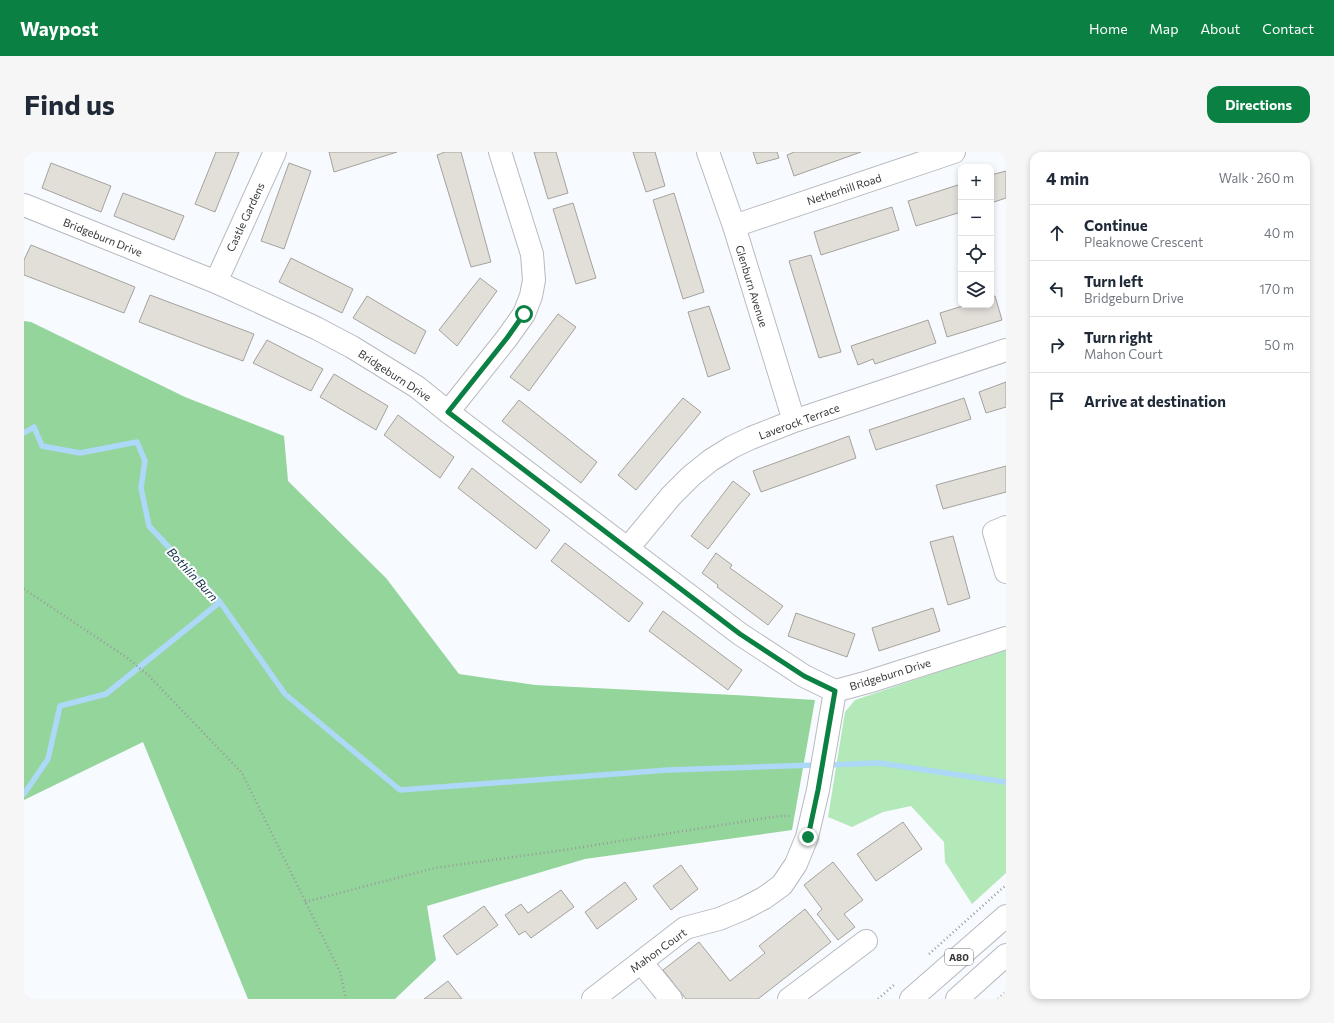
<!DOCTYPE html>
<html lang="en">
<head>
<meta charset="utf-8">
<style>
  :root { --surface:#fff; --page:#f6f6f7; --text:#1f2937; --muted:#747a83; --line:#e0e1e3; --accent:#0b8043 }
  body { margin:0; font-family:Commissioner,sans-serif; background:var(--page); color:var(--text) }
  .controls { position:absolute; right:12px; top:12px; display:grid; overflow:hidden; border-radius:8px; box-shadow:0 2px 6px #0003 }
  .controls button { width:36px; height:36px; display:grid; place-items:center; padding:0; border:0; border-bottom:1px solid var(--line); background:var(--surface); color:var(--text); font:20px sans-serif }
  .stop { position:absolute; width:12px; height:12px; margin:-9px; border:3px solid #0b8043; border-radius:50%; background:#fff }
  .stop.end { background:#0b8043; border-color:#fff; box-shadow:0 1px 4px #0008 }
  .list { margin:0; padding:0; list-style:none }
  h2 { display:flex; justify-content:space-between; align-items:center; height:52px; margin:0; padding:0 16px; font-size:17px }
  h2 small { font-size:13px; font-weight:400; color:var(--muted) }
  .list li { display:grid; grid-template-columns:26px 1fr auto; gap:12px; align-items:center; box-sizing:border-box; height:56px; padding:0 16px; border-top:1px solid var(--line) }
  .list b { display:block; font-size:15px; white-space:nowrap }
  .list p { margin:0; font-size:13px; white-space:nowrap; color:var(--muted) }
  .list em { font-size:13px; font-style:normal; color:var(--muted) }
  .icon { flex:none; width:22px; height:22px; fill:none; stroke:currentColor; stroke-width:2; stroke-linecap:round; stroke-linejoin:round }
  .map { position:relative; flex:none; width:982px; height:847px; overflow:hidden; border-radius:12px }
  header { display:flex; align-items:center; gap:24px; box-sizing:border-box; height:56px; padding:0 20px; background:var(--accent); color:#fff }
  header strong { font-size:19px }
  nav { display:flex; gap:22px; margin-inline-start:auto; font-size:14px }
  .intro { display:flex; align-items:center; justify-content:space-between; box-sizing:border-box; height:96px; padding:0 24px }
  h1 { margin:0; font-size:28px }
  .button { padding:10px 18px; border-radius:12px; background:var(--accent); color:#fff; font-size:14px; font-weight:700 }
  main { display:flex; gap:24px; padding:0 24px }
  aside { flex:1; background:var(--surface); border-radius:12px; box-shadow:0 2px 6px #0003 }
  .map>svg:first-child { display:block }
  .green { fill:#b3e8b8 }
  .forest { fill:#94d59c }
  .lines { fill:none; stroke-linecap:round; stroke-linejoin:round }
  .stream { stroke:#aed8f8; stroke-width:5.5 }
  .building { fill:#e2dfd9; stroke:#a5a29d }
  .minor-casing { stroke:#b7bac0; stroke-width:24 }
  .major-casing { stroke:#b7bac0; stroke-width:24 }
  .path { stroke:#989a9d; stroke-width:2.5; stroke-dasharray:1 3; stroke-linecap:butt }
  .minor { stroke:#fff; stroke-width:22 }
  .major { stroke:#fff; stroke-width:22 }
  .route { stroke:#0b8043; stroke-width:5 }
  .labels { text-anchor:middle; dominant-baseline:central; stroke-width:4; stroke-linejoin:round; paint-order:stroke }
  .shield { fill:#fff; stroke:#737476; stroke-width:1 }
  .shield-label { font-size:10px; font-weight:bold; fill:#37383b }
  .street-label { font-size:11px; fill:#37383b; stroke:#fff }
  .water-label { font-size:12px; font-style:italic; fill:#0f3045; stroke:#fff }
</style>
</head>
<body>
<header>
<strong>Waypost</strong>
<nav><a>Home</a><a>Map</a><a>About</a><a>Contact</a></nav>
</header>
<div class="intro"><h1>Find us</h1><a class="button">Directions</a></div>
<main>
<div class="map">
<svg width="982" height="847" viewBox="0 0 982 847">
  <rect width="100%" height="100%" fill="#f7fafe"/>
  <path class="green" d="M982 497V721L948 752 921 710 920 690 887 654 859 660 828 675 804 665 821 560 831 548Z"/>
  <path class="forest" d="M0 169 7 170 161 245 260 284 264 329 362 426 435 522 511 533 710 543 791 548 768 678 561 707 403 754 412 808 371 847H224L119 590 0 648Z"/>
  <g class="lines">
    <path class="stream" d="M0 281 10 275 18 294 56 301 113 290 121 309 117 336 125 374 196 450 261 542 376 638 644 618 793 613
      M804 613 855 611 982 630
      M0 642 24 607 36 554 82 542 196 450"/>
  </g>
  <path class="building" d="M192 0H215L191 60 171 52Z
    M305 0H373L310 20Z
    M421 0H437L467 110 447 115 413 3Z
    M510 0H532L544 41 524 47Z
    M609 0H631L641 34 622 40Z
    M729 0H753L755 6 733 12Z
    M770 0H837L770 24 763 3Z
    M27 11 87 34 77 60 18 36Z
    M265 11 287 19 260 97 237 89Z
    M982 19V46L967 51V23Z
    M937 32V60L892 74 884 49Z
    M99 41 160 64 150 88 90 64Z
    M650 41 680 140 659 147 629 48Z
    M549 51 572 126 552 132 529 57Z
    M868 55 875 78 797 103 790 80Z
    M7 93 111 135 100 161 0 123V108Z
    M787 103 817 200 795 206 765 109Z
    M267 106 329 137 318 161 255 130Z
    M456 126 473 139 433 194 415 178Z
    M126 143 230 182 219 209 115 170Z
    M343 144 402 179 391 202 329 166Z
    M971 144 978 168 923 185 916 161 942 153H967V145Z
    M685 154 706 217 684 225 664 160Z
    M534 162 552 175 505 239 486 225Z
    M904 168 912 191 851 212 849 207 834 213 827 194Z
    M243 188 299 217 287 239 229 211Z
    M310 222 364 254 352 278 296 245Z
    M982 230V255L962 261 955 240Z
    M659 246 677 260 612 338 594 323Z
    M940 246 947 267 852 298 845 278Z
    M495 248 573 310 557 331 478 269Z
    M374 263 430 305 416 326 360 283Z
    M825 284 832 306 737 340 729 319Z
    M982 314V340L919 357 912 333Z
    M448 316 526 378 512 397 434 336Z
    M709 329 726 342 684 397 667 384Z
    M929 384 946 446 924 453 906 390Z
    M541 391 619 451 605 470 527 409Z
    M692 401 708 413 706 416 759 454 744 473 693 435 694 433 678 421Z
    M909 456 916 479 855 499 848 476Z
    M639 459 718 518 704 538 625 479Z
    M772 461 831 482 823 505 764 484Z
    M879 670 898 697 852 729 833 702Z
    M809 710 839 748 820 762 831 775 814 788 793 762 798 757 780 733Z
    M657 713 674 737 647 758 629 734Z
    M601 730 613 747 573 777 561 760Z
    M537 738 550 755 507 786 501 779 495 783 481 763 497 752 504 761Z
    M460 754 474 773 433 803 419 784Z
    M781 757 807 790 734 847H662L639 818 675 790 706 829 741 801 735 794Z
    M424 829 438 847H400Z"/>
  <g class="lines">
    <g class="minor-casing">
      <path id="minor" d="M684 0 710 74 770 269
        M0 53 192 130 292 176 328 195 393 235 424 260 716 482 780 524 811 539 844 530 982 486
        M710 74 930 0
        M192 130 251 0
        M424 260 483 186 500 162 507 144 510 128 508 102 476 0
        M982 375 970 380 982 420
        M604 396 647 344 667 324 687 308 708 295 727 286 770 269 982 198
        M617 810 647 847
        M569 847 661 776 695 767 719 757 740 746 758 733 772 712 783 685 794 638 811 539
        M765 847 842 789"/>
    </g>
    <g class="major-casing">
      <path id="major" d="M887 847 982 764
        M933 847 982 803"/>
    </g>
    <path class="path" d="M0 437 102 505 124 523 218 621 316 820 322 847
      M281 750 411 716 540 698 755 664H767
      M905 802 982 733
      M854 847 871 832
      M974 847 982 840"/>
    <use href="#minor" class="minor"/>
    <use href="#major" class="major"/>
  </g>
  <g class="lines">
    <path class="route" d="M500 162 483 186 424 260 716 482 780 524 811 539 794 638 784 685"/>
  </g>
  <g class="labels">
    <rect class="shield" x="921" y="797" width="28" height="16" rx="3"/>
    <g class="shield-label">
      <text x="935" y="805">A80</text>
    </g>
    <g class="street-label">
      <text transform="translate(820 37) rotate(-18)">Netherhill Road</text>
      <text transform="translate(221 65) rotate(-65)">Castle Gardens</text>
      <text transform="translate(79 85) rotate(22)">Bridgeburn Drive</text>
      <text transform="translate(728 134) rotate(73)">Glenburn Avenue</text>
      <text transform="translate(371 223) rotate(33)">Bridgeburn Drive</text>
      <text transform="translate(775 269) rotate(-20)">Laverock Terrace</text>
      <text transform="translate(866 522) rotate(-17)">Bridgeburn Drive</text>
      <text transform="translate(634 798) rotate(-36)">Mahon Court</text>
    </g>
    <g class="water-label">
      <text transform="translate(169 422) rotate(47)">Bothlin Burn</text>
    </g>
  </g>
</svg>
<div class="controls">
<button>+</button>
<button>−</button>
<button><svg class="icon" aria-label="locate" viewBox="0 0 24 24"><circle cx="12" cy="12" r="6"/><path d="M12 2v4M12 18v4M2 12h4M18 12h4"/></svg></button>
<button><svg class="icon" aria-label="layers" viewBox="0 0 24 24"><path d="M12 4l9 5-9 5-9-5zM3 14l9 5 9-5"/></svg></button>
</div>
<div class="stop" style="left:500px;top:162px"></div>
<div class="stop end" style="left:784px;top:685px"></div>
</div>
<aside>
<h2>4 min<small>Walk · 260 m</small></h2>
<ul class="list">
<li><svg class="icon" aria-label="ahead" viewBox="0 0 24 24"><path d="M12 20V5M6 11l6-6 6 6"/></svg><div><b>Continue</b><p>Pleaknowe Crescent</p></div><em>40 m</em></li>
<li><svg class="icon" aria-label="left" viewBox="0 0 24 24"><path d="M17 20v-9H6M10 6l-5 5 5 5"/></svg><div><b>Turn left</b><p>Bridgeburn Drive</p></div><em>170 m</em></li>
<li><svg class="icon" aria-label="right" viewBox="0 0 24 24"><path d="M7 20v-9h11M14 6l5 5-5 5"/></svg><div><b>Turn right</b><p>Mahon Court</p></div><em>50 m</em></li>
<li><svg class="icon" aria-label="arrive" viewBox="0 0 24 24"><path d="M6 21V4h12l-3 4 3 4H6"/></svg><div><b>Arrive at destination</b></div></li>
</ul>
</aside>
</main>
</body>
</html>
